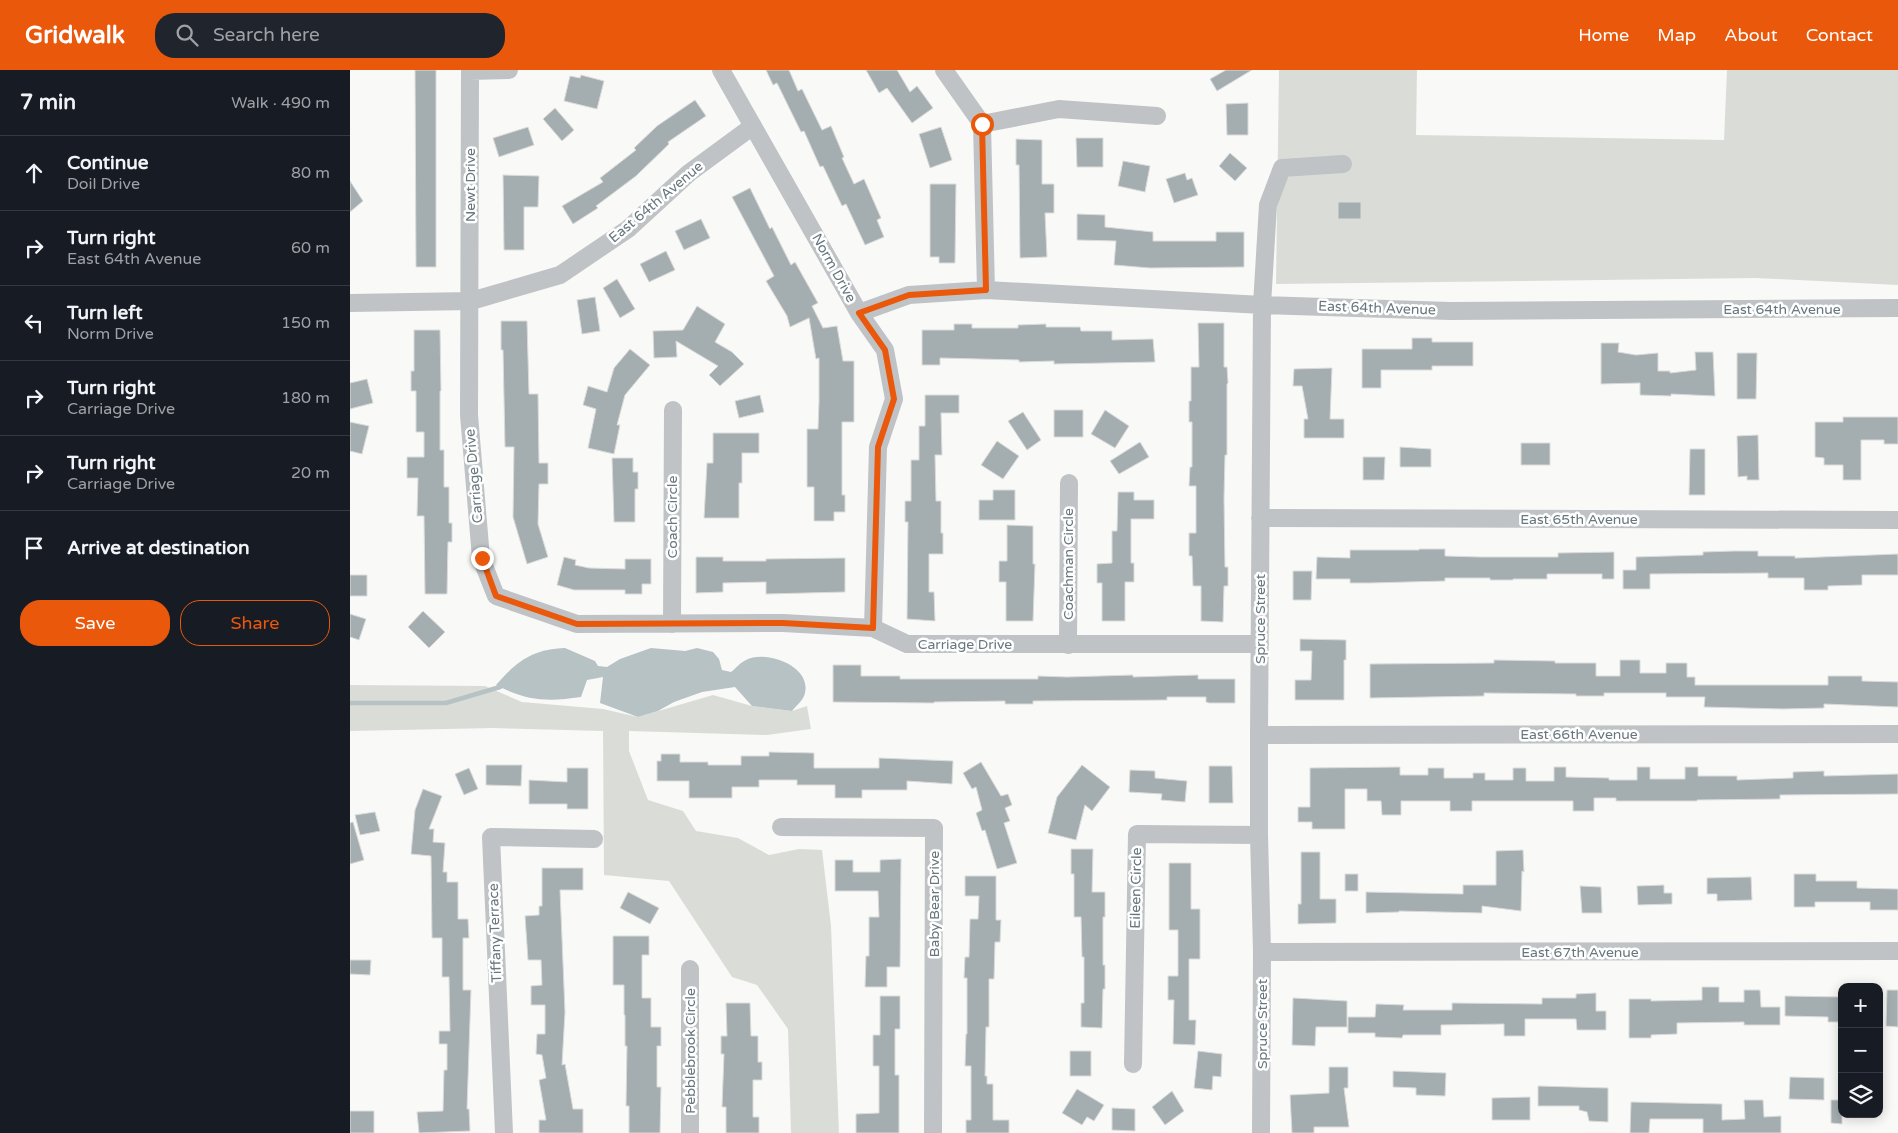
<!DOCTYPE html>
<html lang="en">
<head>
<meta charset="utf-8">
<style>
  :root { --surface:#171b24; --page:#20242c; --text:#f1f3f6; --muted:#9ea1a6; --line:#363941; --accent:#ea580c }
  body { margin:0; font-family:"Varela Round",sans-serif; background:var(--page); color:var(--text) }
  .controls { position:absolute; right:15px; bottom:15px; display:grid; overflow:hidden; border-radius:10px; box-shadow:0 2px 12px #0003 }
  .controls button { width:45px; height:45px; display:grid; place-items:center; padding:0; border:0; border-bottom:1px solid var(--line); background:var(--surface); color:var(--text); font:25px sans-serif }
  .stop { position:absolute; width:15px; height:15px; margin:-11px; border:4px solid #ea580c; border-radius:50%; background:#fff }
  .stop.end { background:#ea580c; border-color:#fff; box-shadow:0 1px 5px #0008 }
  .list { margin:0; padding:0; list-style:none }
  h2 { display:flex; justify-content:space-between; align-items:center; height:65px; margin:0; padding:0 20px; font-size:21px }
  h2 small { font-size:16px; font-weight:400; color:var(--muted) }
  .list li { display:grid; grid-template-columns:32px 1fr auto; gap:15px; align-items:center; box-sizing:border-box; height:75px; padding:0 20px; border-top:1px solid var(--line) }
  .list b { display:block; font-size:19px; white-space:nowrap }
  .list p { margin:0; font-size:16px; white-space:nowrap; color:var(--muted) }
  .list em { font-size:16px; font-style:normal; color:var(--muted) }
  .actions { display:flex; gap:10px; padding:15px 20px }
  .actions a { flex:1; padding:11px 0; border:1px solid var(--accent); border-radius:20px; text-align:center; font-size:18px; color:var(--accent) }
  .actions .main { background:var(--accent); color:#fff }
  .icon { flex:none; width:28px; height:28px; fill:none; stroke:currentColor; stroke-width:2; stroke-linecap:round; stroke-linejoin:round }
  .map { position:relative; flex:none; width:1548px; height:1063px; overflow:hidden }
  header { display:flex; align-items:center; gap:30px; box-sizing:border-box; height:70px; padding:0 25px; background:var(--accent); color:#fff }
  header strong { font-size:24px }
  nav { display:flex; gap:28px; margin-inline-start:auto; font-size:18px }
  .search { width:350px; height:45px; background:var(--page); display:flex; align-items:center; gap:12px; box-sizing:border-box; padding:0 18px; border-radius:20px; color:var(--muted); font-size:19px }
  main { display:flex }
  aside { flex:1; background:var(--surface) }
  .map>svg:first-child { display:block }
  .green { fill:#daddd7 }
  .water { fill:#b7c2c5 }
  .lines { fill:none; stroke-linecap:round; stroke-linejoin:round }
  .stream { stroke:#b7c2c5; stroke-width:4.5 }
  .building { fill:#a4aeb1; stroke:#dbdbd9 }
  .street { stroke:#bfc3c6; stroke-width:18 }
  .route { stroke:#ea580c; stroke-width:6 }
  .labels { text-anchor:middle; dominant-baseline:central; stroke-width:5; stroke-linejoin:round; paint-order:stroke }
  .street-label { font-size:14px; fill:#67777e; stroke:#fff }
</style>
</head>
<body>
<header>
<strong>Gridwalk</strong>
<div class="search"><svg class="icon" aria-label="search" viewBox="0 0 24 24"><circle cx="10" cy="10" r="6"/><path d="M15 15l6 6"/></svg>Search here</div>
<nav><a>Home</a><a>Map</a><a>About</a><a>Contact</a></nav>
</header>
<main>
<aside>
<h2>7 min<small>Walk · 490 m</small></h2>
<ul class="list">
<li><svg class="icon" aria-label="ahead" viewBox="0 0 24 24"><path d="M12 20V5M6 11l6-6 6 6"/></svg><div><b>Continue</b><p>Doil Drive</p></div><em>80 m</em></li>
<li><svg class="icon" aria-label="right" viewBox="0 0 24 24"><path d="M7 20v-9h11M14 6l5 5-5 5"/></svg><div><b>Turn right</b><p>East 64th Avenue</p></div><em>60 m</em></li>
<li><svg class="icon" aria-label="left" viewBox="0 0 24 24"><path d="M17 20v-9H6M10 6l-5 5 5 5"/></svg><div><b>Turn left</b><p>Norm Drive</p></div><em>150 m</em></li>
<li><svg class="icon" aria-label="right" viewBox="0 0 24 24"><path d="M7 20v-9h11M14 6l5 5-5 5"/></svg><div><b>Turn right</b><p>Carriage Drive</p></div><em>180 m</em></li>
<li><svg class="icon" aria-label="right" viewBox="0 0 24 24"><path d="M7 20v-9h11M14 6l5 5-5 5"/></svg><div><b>Turn right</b><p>Carriage Drive</p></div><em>20 m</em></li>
<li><svg class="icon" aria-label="arrive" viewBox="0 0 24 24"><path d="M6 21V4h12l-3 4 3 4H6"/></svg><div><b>Arrive at destination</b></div></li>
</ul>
<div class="actions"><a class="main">Save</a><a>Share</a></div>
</aside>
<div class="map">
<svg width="1548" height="1063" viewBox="0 0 1548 1063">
  <rect width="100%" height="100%" fill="#f9f9f7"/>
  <path class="green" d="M929 0H1067L1066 65 1374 70 1377 0H1548V215L1406 208 926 214Z
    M0 615 135 616 172 632 253 639 288 647 363 625 402 636 442 641 457 636 461 659 417 665 279 661V681L298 730 333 741 346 761 388 768 419 785 449 779 472 780 481 856 489 1063H441L438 959 407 915 382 907 319 811 254 805 253 661 143 658 0 661Z"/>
  <path class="water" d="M215 578 245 591 248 596 257 597 270 589 301 578 335 581 347 578 363 582 369 589 372 600 381 602C386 598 391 592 396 590 416 579 465 597 454 626 452 631 445 637 442 641L402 636 385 617 352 622 324 632 308 641 288 647 250 633 253 607 237 610 231 627C197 632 177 631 146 615 167 591 183 579 215 578Z"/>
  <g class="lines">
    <path class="stream" d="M0 633H96L150 617"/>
  </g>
  <path class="building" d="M65 0H86V197H66Z
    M416 0H439L448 21 452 19 472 60 481 56 494 87 492 88 504 114 514 109 531 148 527 150 534 167 515 175 496 134 492 136 473 96 470 97 454 61 451 62 427 13 423 15Z
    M516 0H547L560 22 567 16 583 38 562 53 537 18 529 23Z
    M876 0H902L867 21 860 9Z
    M231 5 254 11 247 39 214 31 220 6 230 8Z
    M345 30 356 46 318 72 319 74 286 106 246 136 248 138 223 154 212 136 253 112 250 108 286 80 284 78 307 56Z
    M898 33V65H877L876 34Z
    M205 38 224 60 212 71 193 49Z
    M178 57 184 75 149 87 143 68Z
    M591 57 602 90 580 98 569 64Z
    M726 68H753V97H727Z
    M666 69 692 70V114H704V143H695L697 187 670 188 669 95H666Z
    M880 83 897 98 885 111 869 96Z
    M773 91 800 96 795 122 768 116Z
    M835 103 837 110 842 108 848 125 824 133 816 109Z
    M153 105 189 106 188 137H174V180H154Z
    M0 111 13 131 0 142Z
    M580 114H606L605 193H589V187H580Z
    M400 118 420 159 422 157 441 195 445 192 468 233 462 236 473 258 487 256 493 291H504V352H492V425H495V442H484V451H464V417H457V359H468L469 332V288L466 289 459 248 440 257 437 246 416 211 424 206 382 127Z
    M988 132H1011V149H988Z
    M727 144 755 145V157L803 162V171H866V162H894V197L800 198 764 195 766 171 727 170Z
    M351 149 360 168 334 180 325 161Z
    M316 181 325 200 299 212 290 194Z
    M267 209 285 239 270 248 253 218Z
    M245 227 250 261 232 264 227 230Z
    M347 236 375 254 365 272 382 282 394 294 370 316 359 305 368 296 326 271 327 287 304 288 303 261 333 260Z
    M151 251H177L179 324H188L189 393H198V414H189L188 454 198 487 177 494 163 447 164 377H155L153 280H151Z
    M848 253H874V297H877L878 313 877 314V385H875L874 428 875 497H878V516H874L873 552 851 551V516H843L842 486H839V463H846V416H839L840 397H842V352H839V331H841V297H849Z
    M604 254H622V258H668V255L696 254V257H730L731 261H762V270L803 269 805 292 704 294V291L669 292V290L590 288V295H572V260H604Z
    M64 260H90L91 321H90V380H94V417H99V453H102V472H98L97 524H75L74 446H67L68 408H57V387H74V362H66V321H61V301H64Z
    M1062 268H1082V272H1123V296H1082V300H1031V318H1012V279H1062Z
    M1251 273H1269L1268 282 1286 285 1308 283V301H1320V303L1346 300 1345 282H1363L1365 326 1321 324V326L1290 325V313L1251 314Z
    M280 279 300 295 275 325 267 355H270L264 384 238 378 246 339 233 335 238 316 257 322 264 298Z
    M1387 283H1407L1406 329H1387Z
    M982 298 980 349H994V368H954V349H958L952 316H943L944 299Z
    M17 309 23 333 0 339V313Z
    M410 325 414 342 389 348 385 331Z
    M575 325H609V343H591L592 385H585L586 431H591V463H593V484H579V522H584L585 551 557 549 558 452H555V431H561V390H569V356H575Z
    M704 340H733V367H704Z
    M755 340 779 356 765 378 741 364Z
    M673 342 691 370 677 380 658 351Z
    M1493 347H1548V374H1534V370H1511V410H1493V395H1474V388L1465 387V352H1493Z
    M0 352 19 356 12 384 0 381Z
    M363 363H409V383H392V413H389V448H354L357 393H363Z
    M1408 365 1409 410H1397V406L1388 407 1387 366Z
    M647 371 669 386 653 409 631 395Z
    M790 372 799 387 769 404 760 391Z
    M1171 373H1200V395H1171Z
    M1050 377 1081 379V397H1050Z
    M1340 379H1355V425H1339Z
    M1013 387H1035L1034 410H1013Z
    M262 388H283V402H288V419H285V452H264Z
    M643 420H665V450H629V430H643Z
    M768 422H784V430H804V449H781V493H784V512H775V551H752V513H747V494L762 493V461H767Z
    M657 455 683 456V494H685L683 551H656V512H649V491H657Z
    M1069 479H1095V486L1130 487H1208V483L1264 482V509H1252V504H1197V509H1163V510H1140V508H1095V511L1020 513H1000V509H966L967 487 1000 488V480H1069Z
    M1384 481H1408V486H1445V488L1548 484V505H1512V515L1478 516V520H1454V508H1418V503L1300 504V519H1273V500H1286V487L1353 485V482Z
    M214 487 226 490 225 495 239 498 275 499V489H301V514H292V524H275V520H224L207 515Z
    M346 487H373V491H416V489L495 488V522L416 524V512L373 513V522L346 523Z
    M943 501H962L961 530H943Z
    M0 505H17V526H0Z
    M73 541 95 562 79 578 58 557Z
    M0 544 16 549 9 570 0 567Z
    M950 569 996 570V590H994V630H945V610H961L962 581H950Z
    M1144 590 1205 591V593H1246V606H1270V590H1290V603H1316V593H1337V607H1345V615H1478V606H1512V611L1548 612V637L1474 634V638L1433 639 1354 637 1355 627H1316V623H1254V626H1226V624L1134 623V626L1020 628V594L1144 593Z
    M483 595H511V606H550V609H688V606L717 607 783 605V607L848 605V609H885V633H859L856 632V627H817V630L683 631V634H655V631L584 632V633L483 632Z
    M419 682 464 683V698H529V688L603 691 602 714 557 711V720H512V728H485V715H447V710H409V717H382V728H339V711H307V691H311V684H330V692H358V695H391V686H419Z
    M631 692 651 726 658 724 662 735 655 738 660 751 654 753 667 793 647 799 635 760 632 761 626 743 632 740 626 717 622 719 613 703Z
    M136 695H172L171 716 136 715Z
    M732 695 760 717 742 741 735 735 726 770 698 763 707 727Z
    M859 696H882L883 733H859Z
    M1050 697V705H1078V698H1094V708H1123V703H1135V710H1163V698H1176V711H1204V697H1216V707L1259 708V710H1287V697H1300V709H1335V697H1348V706H1387V710L1443 708V702L1474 701V706L1548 704V724L1430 725V729L1347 730V731H1266V728H1244V741H1223V731H1122V741H1100V731H1051V745H1032L1031 731H1017V719H995V759H962V752H948V737H960V698Z
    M119 698 128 719 114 725 105 704Z
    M217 698H238V739H217V734H179V710L217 712Z
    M780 700 805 701V708L837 711 835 732 811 730 812 724 779 722Z
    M73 719 92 726 79 759H84L83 772 95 773 93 802H97V812H108V849H118L119 868H113V920H121L117 1039H119L120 1061 69 1063 67 1042 93 1041 94 1000H97V974H89V961H100L99 907H92V868H82L81 786 61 784 65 740Z
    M25 742 30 761 10 765 5 745Z
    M3 752 14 790 0 794V753Z
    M721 779H743L742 822H755V847H753V895H755V919H753L752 958 731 957V933H734V887H732L731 847H724V804H721Z
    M1173 780 1174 802 1172 801 1171 841 1132 836V843L1049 841V842L1016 843V822L1113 824V815H1146V781Z
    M951 782H970V829H986V853L948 854V834H951Z
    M551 789 550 897H537V917H515L516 886H519V847H529L528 821H485V790H503V802H530V790Z
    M819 793H841V839H850V889H839V950H846L845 975 823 974 824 930H818V906H828V860H819Z
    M192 798H233V820H210L215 942 212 995 215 994 223 1039H233V1063H189V1050H196L189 1010 196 1008 192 985 186 984 187 964H195V935H181V916L192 915 191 890H178L175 846 189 845V836H192Z
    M995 804H1008V821H995Z
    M1444 804H1466V811H1507V818L1548 819V840H1520V832H1465V837H1444Z
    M615 806H646V850H651L650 872H645L644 909H639V957H636L635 1006H637V1014H643V1050H659V1063H616V1050H621V996H615L616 964H617V908H614L615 887H619L620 849H628L629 826H615Z
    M1401 807 1402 830 1367 831V824H1357V808Z
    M1314 815V823H1322V834L1288 835 1287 816Z
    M1230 816 1251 817 1252 843H1232Z
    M278 822 309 838 300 854 270 838Z
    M263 866H299V885H292V928H301V957H311V976H307V1017H311L310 1063H279V1036H276L277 976H275V945H274V915H263Z
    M0 890H21L20 905 0 904Z
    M1352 917H1369V932H1394V920H1410L1411 937H1430V955H1394V952L1327 953V964L1301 965V968H1279V929H1301V931L1352 930Z
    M1537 920H1548V957L1536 956Z
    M1246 923V941H1256V960H1227L1226 949H1175V966H1154V954L1091 955V965H1053L1052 968 1025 967V963H998V947H1025L1026 934 1054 935 1053 940H1102V933L1192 934V928H1226V924Z
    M530 926H550V959H545V1005H549V1063H506V1044L529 1043V996H523V965H530Z
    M1435 926 1492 927V952H1478V947L1435 946Z
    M943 928 997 931V957H966L965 976 942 975Z
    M376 933H400L401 966H408V992H412V1010H403V1047H409V1063H376V1037H372L374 984H371V966H377Z
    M720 981H741V1006H720Z
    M848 981 872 984 871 1007 863 1006 862 1020 844 1018Z
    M979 997H998V1018H994L999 1057H964V1063H942L940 1025 979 1023Z
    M1043 1001 1096 1003 1095 1026 1066 1025V1018L1043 1017Z
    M1440 1007 1474 1008V1030L1439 1029Z
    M1188 1016 1258 1018V1052L1239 1051 1237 1042 1229 1040V1036H1188Z
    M727 1019 754 1035 744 1051 737 1047 732 1055 712 1043Z
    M822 1021 834 1041 815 1055 802 1037Z
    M1180 1027V1050H1142V1028Z
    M1394 1030H1413L1414 1047 1431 1046V1063H1353V1049H1300L1299 1063H1280L1281 1032 1372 1034V1050L1395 1049Z
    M1481 1030H1492V1054L1481 1053Z
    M762 1038 785 1039V1061L762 1060Z
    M0 1041H24V1063H0Z"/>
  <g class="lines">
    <path class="street" d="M120 0 119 345 131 488 146 526 227 554 433 553 523 558 557 574H910
      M371 0 509 243 535 280 544 329 528 377 523 558
      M594 0 632 54 636 220
      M120 1 159 0
      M632 54 709 39 807 46
      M0 233 121 231 210 205 278 159 339 103 403 56
      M509 243 559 225 636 220 912 235 1100 241 1548 238
      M910 448 1548 450
      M322 554 323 340
      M718 575 719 413
      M909 665 1548 664
      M431 757 584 758 583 1063
      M912 882 1548 881
      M340 899V1063
      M783 994 787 764 909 765
      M154 1063 141 767 244 769
      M911 1063 912 882 909 765V665L912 235 918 135 932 98 993 94"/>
  </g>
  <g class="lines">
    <path class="route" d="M132 488 146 526 227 554 433 553 523 558 528 377 544 329 535 280 509 243 559 225 636 220 632 54"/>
  </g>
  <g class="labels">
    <g class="street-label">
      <text transform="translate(120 115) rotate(-90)">Newt Drive</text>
      <text transform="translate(306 132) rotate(-40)">East 64th Avenue</text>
      <text transform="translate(484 198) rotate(61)">Norm Drive</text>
      <text transform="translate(1027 238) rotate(2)">East 64th Avenue</text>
      <text x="1432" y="239">East 64th Avenue</text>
      <text transform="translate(124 406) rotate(-95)">Carriage Drive</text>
      <text transform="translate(322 447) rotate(-90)">Coach Circle</text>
      <text x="1229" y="449">East 65th Avenue</text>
      <text transform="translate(718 494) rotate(-90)">Coachman Circle</text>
      <text transform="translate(910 549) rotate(-90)">Spruce Street</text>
      <text x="615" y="574">Carriage Drive</text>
      <text x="1229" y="664">East 66th Avenue</text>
      <text transform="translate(786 818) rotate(-89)">Eileen Circle</text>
      <text transform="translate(584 834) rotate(-90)">Baby Bear Drive</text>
      <text transform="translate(145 863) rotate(-92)">Tiffany Terrace</text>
      <text x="1230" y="882">East 67th Avenue</text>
      <text transform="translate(912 954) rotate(-90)">Spruce Street</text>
      <text transform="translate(340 981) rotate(-90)">Pebblebrook Circle</text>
    </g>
  </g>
</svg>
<div class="controls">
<button>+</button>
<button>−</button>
<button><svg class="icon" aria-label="layers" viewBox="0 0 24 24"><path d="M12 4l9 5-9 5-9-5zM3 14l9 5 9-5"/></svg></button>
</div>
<div class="stop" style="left:632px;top:54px"></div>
<div class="stop end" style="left:132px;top:488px"></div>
</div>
</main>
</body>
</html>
